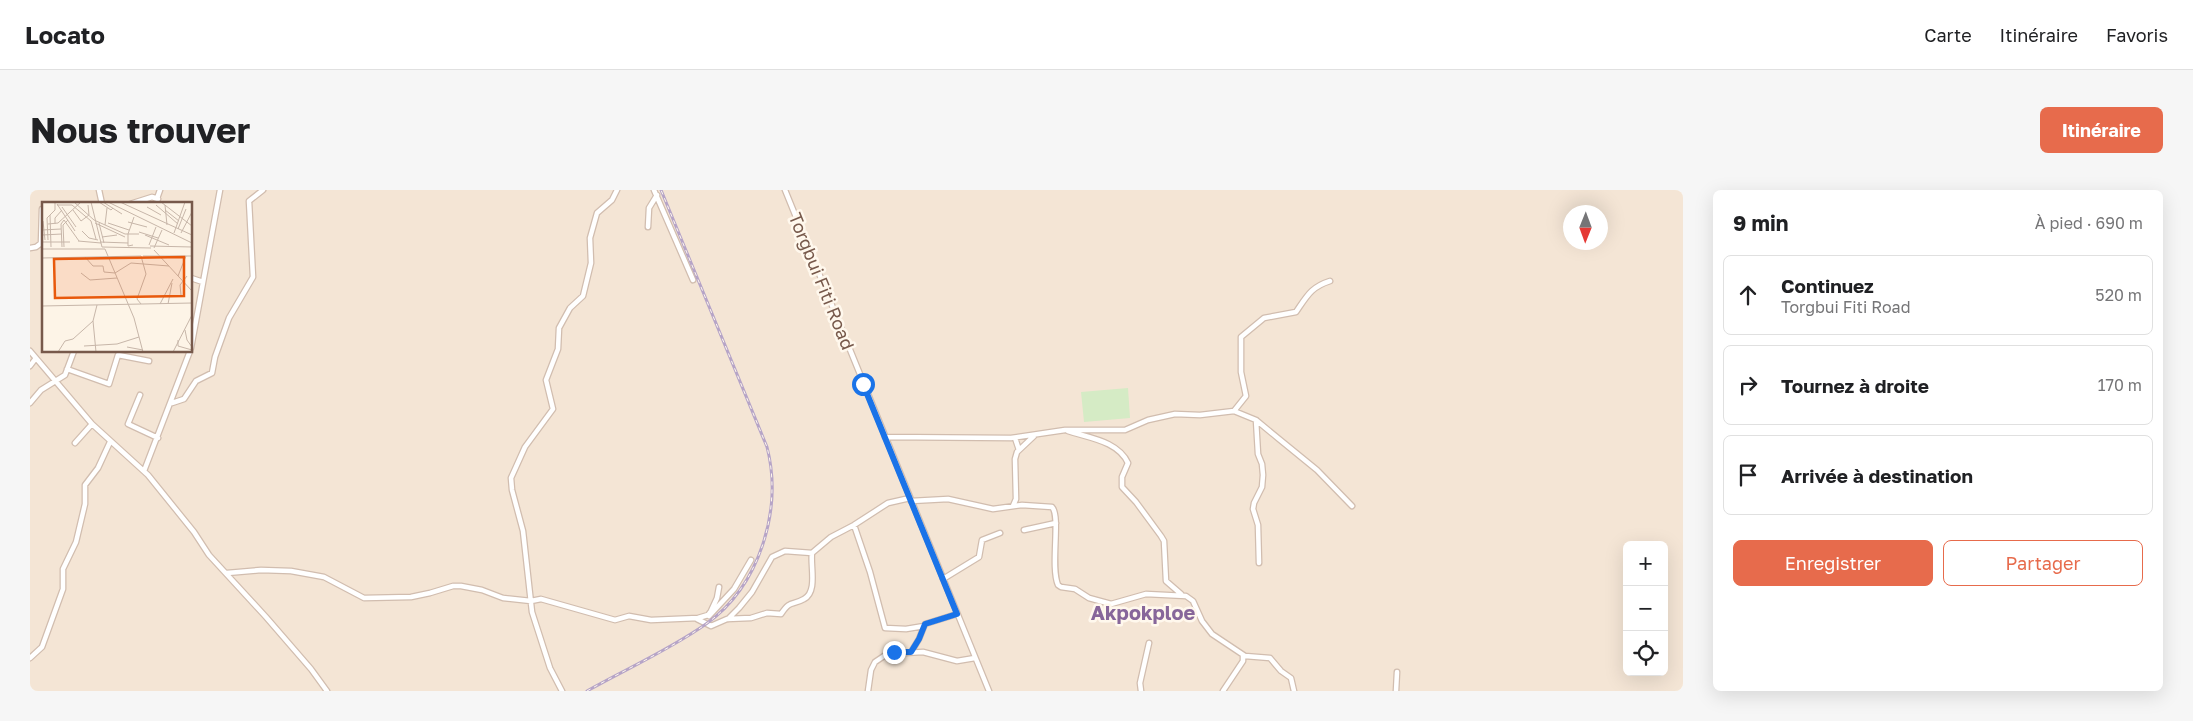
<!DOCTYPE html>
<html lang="fr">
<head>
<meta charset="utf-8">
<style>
  :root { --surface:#fff; --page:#f6f6f6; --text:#202124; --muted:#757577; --line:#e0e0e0; --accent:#e76b4c }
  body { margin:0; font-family:"Golos Text",sans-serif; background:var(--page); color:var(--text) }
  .controls { position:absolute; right:15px; bottom:15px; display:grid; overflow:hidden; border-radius:8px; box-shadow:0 5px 20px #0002 }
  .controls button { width:45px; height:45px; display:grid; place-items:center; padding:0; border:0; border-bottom:1px solid var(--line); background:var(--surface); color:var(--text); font:25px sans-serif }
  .compass { position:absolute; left:1533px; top:15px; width:45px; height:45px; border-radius:50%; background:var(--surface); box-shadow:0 5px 20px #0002; rotate:181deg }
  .stop { position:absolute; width:15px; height:15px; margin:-11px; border:4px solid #1a73e8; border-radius:50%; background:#fff }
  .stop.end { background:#1a73e8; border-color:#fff; box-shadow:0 1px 5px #0008 }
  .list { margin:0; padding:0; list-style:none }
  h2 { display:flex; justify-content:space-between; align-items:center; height:65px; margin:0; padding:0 20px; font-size:21px }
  h2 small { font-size:16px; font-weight:400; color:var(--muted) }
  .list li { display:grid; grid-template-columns:32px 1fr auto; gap:15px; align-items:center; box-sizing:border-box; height:80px; margin:0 10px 10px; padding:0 10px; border:1px solid var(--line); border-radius:8px }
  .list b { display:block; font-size:19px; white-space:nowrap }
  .list p { margin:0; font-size:16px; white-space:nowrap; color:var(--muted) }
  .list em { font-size:16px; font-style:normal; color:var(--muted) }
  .actions { display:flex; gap:10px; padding:15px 20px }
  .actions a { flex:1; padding:11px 0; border:1px solid var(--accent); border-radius:8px; text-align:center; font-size:18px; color:var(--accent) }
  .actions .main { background:var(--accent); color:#fff }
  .icon { flex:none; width:28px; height:28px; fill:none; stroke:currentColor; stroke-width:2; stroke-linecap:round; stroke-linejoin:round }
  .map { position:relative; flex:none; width:1653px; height:501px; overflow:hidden; border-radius:8px }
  header { display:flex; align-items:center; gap:30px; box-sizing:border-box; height:70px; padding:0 25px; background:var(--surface); border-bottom:1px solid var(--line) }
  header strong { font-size:24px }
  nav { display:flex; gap:28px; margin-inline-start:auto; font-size:18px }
  .intro { display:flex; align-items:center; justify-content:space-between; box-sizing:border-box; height:120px; padding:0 30px }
  h1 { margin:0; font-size:35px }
  .button { padding:12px 22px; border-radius:8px; background:var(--accent); color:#fff; font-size:18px; font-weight:700 }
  main { display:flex; gap:30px; padding:0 30px }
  aside { flex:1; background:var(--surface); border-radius:8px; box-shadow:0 5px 20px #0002 }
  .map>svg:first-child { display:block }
  .residential { fill:#f4e5d5; fill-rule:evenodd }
  .green { fill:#d5ebc5 }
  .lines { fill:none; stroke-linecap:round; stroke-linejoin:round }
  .minor-casing { stroke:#d1bdaf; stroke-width:7 }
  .minor { stroke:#fff; stroke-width:4.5 }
  .rail-casing { stroke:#b6a4c7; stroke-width:3 }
  .rail { stroke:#fff8ed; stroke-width:1; stroke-dasharray:4; stroke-linecap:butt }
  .route { stroke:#1a73e8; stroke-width:6 }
  .labels { text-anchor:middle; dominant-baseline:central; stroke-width:5; stroke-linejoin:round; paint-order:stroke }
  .street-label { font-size:18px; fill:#77594b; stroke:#fff8ed }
  .quarter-label { font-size:20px; font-weight:bold; fill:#87669a; stroke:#fff8ed }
  .inset-road { fill:none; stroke:#c7b6a9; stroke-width:1 }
  .view { fill:#e8590c; fill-opacity:0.15; stroke:#e8590c; stroke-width:2.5 }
  .inset-edge { fill:none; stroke:#77594b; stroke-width:2.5 }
</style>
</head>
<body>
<header>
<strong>Locato</strong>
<nav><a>Carte</a><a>Itinéraire</a><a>Favoris</a></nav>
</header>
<div class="intro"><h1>Nous trouver</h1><a class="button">Itinéraire</a></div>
<main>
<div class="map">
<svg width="1653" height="501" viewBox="0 0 1653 501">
  <rect width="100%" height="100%" fill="#fdf4e7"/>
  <path class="residential" d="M0 0H1653V501H0ZM14 14H161V161H14ZM1540 22H1570V52H1540ZM1597 355H1634V482H1597Z"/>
  <path class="green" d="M1098 198 1100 228 1054 232 1051 202Z"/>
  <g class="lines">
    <g class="minor-casing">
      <path id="minor" d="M69 0 72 14
        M624 0 663 90
        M755 0 959 501
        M100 14 122 7 128 9
        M125 14 130 0
        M618 37 619 18 627 5
        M11 53 12 19
        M0 58 6 57 14 51
        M161 88 173 92
        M161 158 190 0
        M0 161 62 234 118 285 164 342 179 365 236 427 281 479 297 501
        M0 176 6 168
        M37 179 79 194 88 165 119 171
        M110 205 98 234 128 248
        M0 213 11 200 35 185 44 161
        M142 213 154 209 166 191 182 183 185 167 199 128 223 87 219 11 233 0
        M1204 221 1216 206 1211 182V147L1234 128 1266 122C1277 106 1281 97 1300 91
        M1226 230 1228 264 1232 274 1233 285 1232 297 1224 313 1223 319 1228 335 1229 373
        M1038 241C1059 248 1088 251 1098 273L1092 287V297L1106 312 1131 346 1134 351 1136 391 1151 404
        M855 247 981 248 1035 240H1095L1118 230 1145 224 1170 225 1204 221 1226 230 1249 249 1287 280 1322 316
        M985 248 989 260
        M45 253 62 234
        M114 281 160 161
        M881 311 918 309 963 319 992 315 1022 317C1031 326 1020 376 1028 395L1031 397 1045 399 1059 408 1081 414 1116 404 1156 406 1163 411 1172 431 1182 444 1215 466 1240 468 1251 481 1261 488 1264 501
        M983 316 986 309 985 269 987 262 1004 246
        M824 335 840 382 855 438 876 439 894 436
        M994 340 1026 333
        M197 383 231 380 261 381 294 387 334 408 381 407 400 403 423 396H431L452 400 473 408 501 411 511 409 585 430 599 426 621 430 668 428 678 425 681 421 687 408 689 397
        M913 389 949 367 952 350 970 343
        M679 426 704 399 721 370
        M667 429 681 436 697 429 721 428 737 423 751 424C761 409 762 416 774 409 788 402 780 375 782 363L801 347 824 335 858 313 880 308
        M698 429 709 418 722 402 742 367 755 361 782 363
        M881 462 889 449 895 434 927 424
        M0 468 12 457 33 399V379L46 352 55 314V295L68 278 80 252
        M532 501 520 478 502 422 493 341 482 300 481 288 495 257 523 219 516 190 528 159 529 138 540 118 553 106 561 73 560 48 567 23 582 10 587 0
        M838 501 841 480 845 472 857 464 893 462 927 471 945 468
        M1111 501 1110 493 1119 453
        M1193 501 1213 471V465
        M1366 501 1367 482"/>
    </g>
    <use href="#minor" class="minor"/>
    <g class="rail-casing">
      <path id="rail" d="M557 501C596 479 639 460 676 434 730 396 753 319 737 257L631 0"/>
    </g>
    <use href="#rail" class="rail"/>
  </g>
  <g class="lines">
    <path class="route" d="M833 194 927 424 895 434 889 449 881 462H864"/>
  </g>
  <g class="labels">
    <g class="street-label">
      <text transform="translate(792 91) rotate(68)">Torgbui Fiti Road</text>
    </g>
    <g class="quarter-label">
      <text x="1113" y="422">Akpokploe</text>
    </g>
  </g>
  <g transform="translate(12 12)">
    <rect width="150" height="150" fill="#fdf4e7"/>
    <path class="inset-road" d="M32 0 52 18 83 32H97M49 0 60 45M57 0 69 8 71 6M61 0 80 12M66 0 150 41M78 0 150 33M119 0 150 24M15 2 33 29M15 3H30L49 19 54 37M114 3 136 22M123 3 125 23M20 5 34 25M105 5 119 13M31 8 39 19 47 13 46 3M123 8 137 19M8 13 9 45M22 18 37 39M1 19 3 38M86 20 105 25M53 21 83 35M57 21 62 41M66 21 87 28M6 22 16 21 39 0M13 22V16L20 8M63 23 65 6M136 27 144 7M0 28 19 27M40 29 47 36 56 38M97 30 116 36M132 31 143 0M139 31 150 10M0 33 20 32M103 33 127 43M60 35 75 33M6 38 5 16 13 8V0M36 39 59 41M0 40H28M58 40 86 41M91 43 86 44V32L92 15M107 43 114 25M108 44 150 45M20 45 19 22 22 18M22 45 21 23 26 18M60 45 109 46M112 46 120 28M0 47H63L92 116 101 150M112 48 150 89M101 54H150M43 55 51 64H61L62 70 73 71M0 56 99 54 104 72 95 97 99 102M39 71 48 78 75 76M73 71 89 61 127 64M136 74 144 54M139 93 138 83 145 74M118 102 131 77M126 102 130 81M0 104 150 101M51 119 54 150M143 128 145 138 150 145M136 138V144L150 148M42 144 75 142 97 135M85 145 101 148M16 150 23 139 31 137 51 119 55 103M131 150 150 113"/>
    <path class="view" d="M142 55V94L13 96 12 57Z"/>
    <rect width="150" height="150" class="inset-edge"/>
  </g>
</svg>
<div class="controls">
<button>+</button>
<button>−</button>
<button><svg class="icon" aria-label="locate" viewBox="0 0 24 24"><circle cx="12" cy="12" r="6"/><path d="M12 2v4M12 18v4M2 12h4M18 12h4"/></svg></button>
</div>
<svg class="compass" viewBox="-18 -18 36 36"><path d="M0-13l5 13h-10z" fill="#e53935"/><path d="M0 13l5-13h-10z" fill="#757577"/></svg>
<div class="stop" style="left:833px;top:194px"></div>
<div class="stop end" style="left:864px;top:462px"></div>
</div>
<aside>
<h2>9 min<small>À pied · 690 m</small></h2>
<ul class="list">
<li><svg class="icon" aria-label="ahead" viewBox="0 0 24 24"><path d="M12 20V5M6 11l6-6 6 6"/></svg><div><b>Continuez</b><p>Torgbui Fiti Road</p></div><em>520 m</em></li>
<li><svg class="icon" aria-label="right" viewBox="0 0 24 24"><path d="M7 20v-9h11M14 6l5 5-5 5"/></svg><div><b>Tournez à droite</b></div><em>170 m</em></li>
<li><svg class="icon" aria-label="arrive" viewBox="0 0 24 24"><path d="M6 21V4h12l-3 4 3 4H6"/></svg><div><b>Arrivée à destination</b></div></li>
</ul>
<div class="actions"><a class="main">Enregistrer</a><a>Partager</a></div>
</aside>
</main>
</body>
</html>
